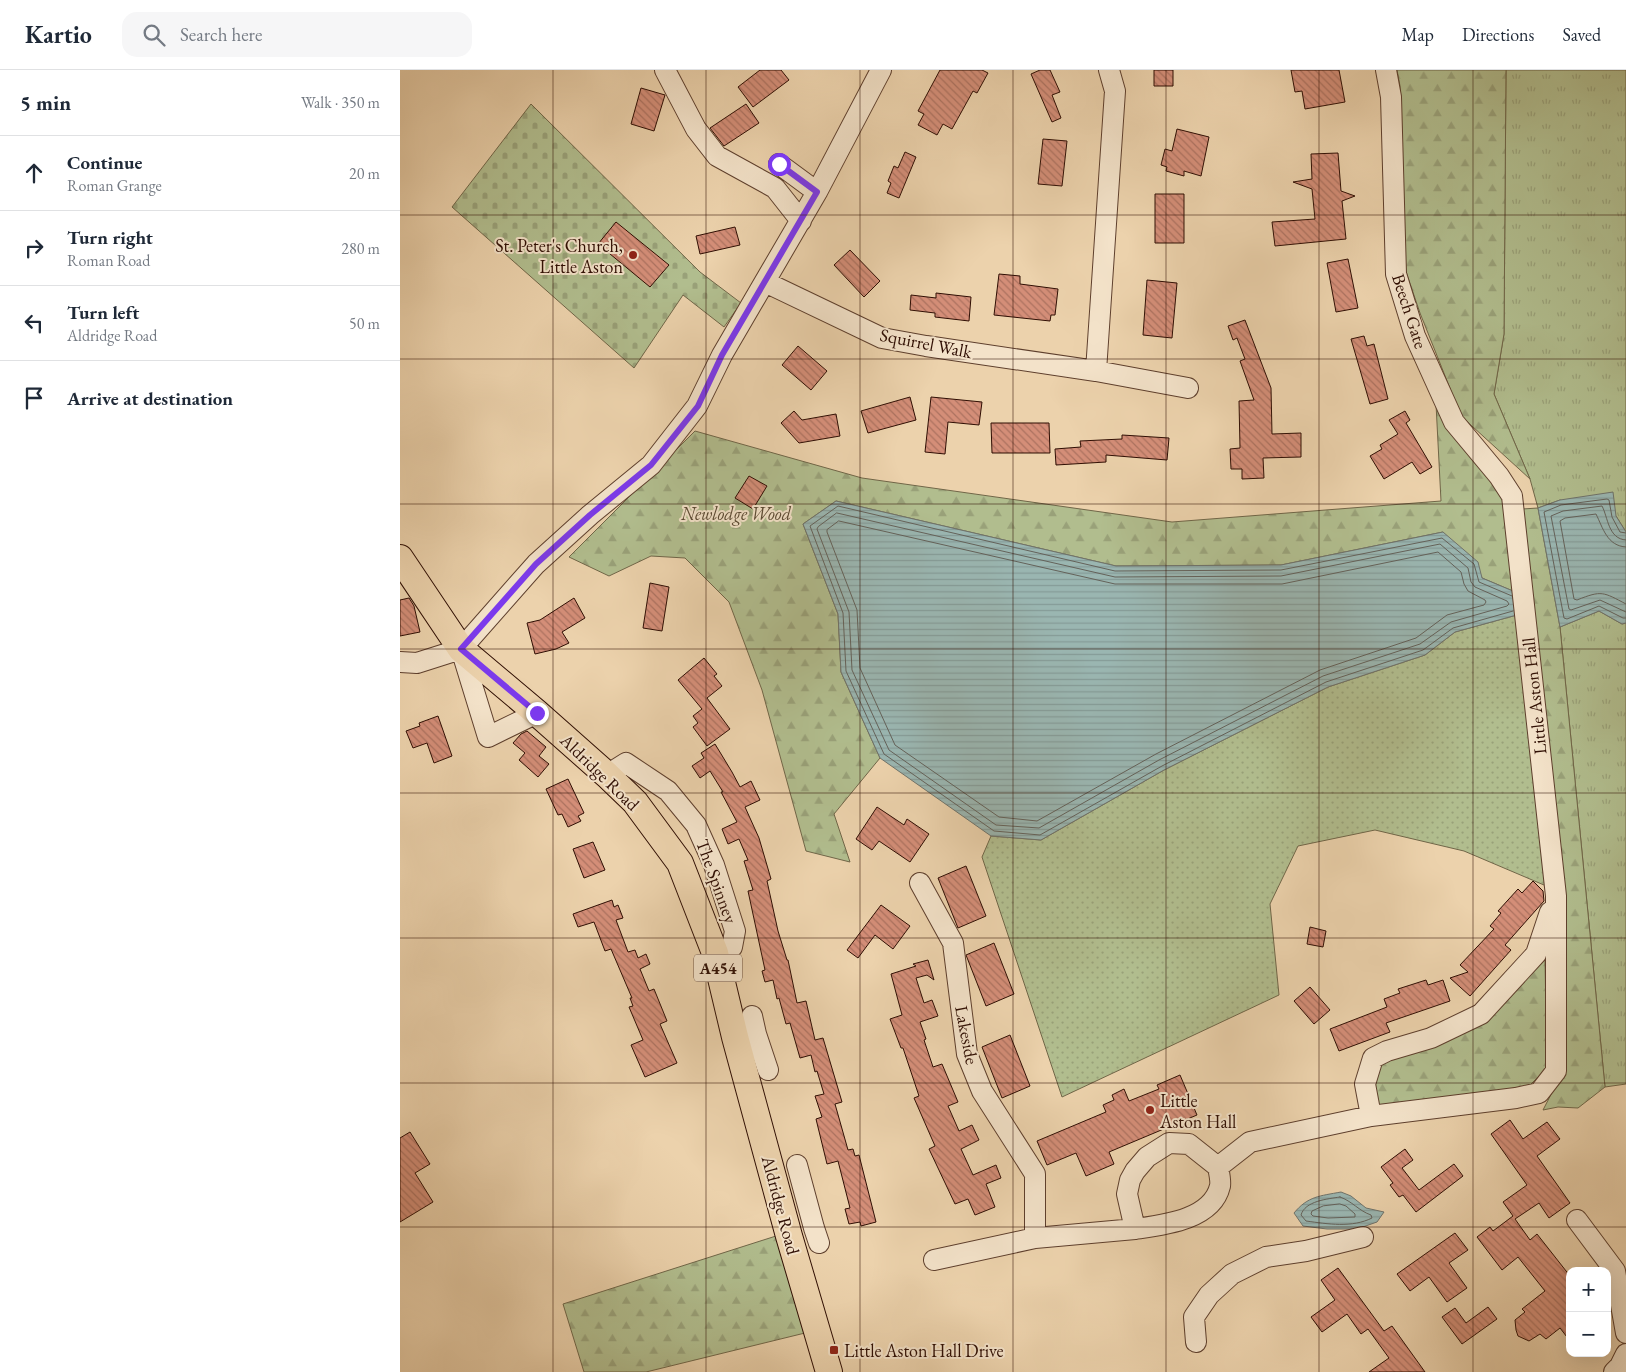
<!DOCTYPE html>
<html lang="en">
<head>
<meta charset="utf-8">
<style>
  :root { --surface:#fff; --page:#f6f6f7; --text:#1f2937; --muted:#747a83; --line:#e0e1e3 }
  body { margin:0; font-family:"EB Garamond",serif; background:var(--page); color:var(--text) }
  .controls { position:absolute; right:15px; bottom:15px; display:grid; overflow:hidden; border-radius:10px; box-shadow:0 5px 20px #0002 }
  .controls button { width:45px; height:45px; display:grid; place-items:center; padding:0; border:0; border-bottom:1px solid var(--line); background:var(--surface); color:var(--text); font:25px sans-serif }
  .stop { position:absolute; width:15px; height:15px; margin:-11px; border:4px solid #7c3aed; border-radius:50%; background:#fff }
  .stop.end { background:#7c3aed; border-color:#fff; box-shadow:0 1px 5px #0008 }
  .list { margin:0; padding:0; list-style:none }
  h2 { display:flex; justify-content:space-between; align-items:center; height:65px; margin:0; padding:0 20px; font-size:21px }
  h2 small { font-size:16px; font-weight:400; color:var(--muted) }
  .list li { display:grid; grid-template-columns:32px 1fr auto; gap:15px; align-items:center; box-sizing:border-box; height:75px; padding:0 20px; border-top:1px solid var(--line) }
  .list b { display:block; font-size:19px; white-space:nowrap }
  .list p { margin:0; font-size:16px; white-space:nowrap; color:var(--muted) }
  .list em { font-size:16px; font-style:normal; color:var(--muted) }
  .icon { flex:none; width:28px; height:28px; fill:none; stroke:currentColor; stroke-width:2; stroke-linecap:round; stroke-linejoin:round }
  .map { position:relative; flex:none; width:1226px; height:1302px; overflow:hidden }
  header { display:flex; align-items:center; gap:30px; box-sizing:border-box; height:70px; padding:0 25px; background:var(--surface); border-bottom:1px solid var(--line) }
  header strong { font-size:24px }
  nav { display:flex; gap:28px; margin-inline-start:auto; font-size:18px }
  .search { width:350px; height:45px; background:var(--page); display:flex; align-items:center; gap:12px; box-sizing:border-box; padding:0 18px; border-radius:15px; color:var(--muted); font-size:19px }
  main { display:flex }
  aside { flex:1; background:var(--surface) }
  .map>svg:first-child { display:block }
  .grass { fill:url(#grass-tufts); stroke:#706648 }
  .forest { fill:url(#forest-firs); stroke:#706648 }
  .cemetery { fill:url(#cemetery-stones); stroke:#706648 }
  .park { fill:url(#park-dots); stroke:#706648 }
  .water { fill:url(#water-rules); stroke:#6f736b }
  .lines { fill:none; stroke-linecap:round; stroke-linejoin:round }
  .shore { stroke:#64625a; stroke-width:1 }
  .building { fill:url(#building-back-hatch); stroke:#2f0e03 }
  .minor-casing { stroke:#5e3f2d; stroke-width:22 }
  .major-casing { stroke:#2f0e03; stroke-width:28 }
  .minor { stroke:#f3e2c9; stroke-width:20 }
  .major { stroke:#ecd2ac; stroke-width:26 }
  .route { stroke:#7c3aed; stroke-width:6 }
  .grid { fill:none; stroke:#2f0e03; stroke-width:1; stroke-opacity:0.55 }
  .poi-dot { fill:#8f2418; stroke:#f3e2c9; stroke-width:2 }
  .labels { text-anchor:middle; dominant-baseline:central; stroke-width:4; stroke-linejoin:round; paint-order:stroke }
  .shield { fill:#f3e2c9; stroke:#6a4e3e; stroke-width:1 }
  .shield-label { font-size:16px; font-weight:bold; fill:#2f0e03 }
  .poi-label { font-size:18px; fill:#2f0e03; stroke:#f3e2c9; text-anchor:start }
  .street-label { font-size:18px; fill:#2f0e03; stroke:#f3e2c9 }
  .park-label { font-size:18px; font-style:italic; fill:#5c4b34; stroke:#f3e2c9 }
</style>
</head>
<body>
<header>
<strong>Kartio</strong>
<div class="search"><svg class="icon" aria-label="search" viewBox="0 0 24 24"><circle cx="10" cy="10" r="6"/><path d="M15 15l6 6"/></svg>Search here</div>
<nav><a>Map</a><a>Directions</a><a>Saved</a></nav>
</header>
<main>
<aside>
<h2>5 min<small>Walk · 350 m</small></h2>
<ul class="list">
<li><svg class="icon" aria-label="ahead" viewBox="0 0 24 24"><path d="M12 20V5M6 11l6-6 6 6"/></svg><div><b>Continue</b><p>Roman Grange</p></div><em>20 m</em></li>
<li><svg class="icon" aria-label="right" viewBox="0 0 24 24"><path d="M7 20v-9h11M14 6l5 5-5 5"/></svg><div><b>Turn right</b><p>Roman Road</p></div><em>280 m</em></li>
<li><svg class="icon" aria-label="left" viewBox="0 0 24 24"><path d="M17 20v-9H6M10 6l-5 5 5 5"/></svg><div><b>Turn left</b><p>Aldridge Road</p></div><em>50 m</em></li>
<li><svg class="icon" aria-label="arrive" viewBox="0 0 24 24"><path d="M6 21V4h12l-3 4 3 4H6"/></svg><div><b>Arrive at destination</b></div></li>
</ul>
</aside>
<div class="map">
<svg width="1226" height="1302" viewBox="0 0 1226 1302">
  <defs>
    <pattern id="grass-tufts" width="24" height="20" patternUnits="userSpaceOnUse" patternTransform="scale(1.25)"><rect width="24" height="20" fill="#b1bd8e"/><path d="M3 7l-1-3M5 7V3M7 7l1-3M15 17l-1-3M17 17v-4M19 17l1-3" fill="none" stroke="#99a179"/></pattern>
    <pattern id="forest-firs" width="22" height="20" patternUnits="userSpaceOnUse" patternTransform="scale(1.25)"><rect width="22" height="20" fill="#b1bd8e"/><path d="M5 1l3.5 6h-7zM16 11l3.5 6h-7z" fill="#99a179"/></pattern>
    <pattern id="cemetery-stones" width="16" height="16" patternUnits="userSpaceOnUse" patternTransform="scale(1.25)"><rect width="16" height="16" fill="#b1bd8e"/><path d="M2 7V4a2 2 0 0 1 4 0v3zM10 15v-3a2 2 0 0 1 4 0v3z" fill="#99a179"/></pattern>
    <pattern id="park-dots" width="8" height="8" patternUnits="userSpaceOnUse" patternTransform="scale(1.25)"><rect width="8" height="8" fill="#b1bd8e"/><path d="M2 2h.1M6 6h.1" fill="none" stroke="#99a179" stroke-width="1.8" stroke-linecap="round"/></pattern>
    <pattern id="water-rules" width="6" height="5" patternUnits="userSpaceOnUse" patternTransform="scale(1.25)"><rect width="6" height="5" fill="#9ab6b1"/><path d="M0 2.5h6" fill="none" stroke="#859b97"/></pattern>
    <pattern id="building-back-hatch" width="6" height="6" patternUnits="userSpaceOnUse" patternTransform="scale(1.25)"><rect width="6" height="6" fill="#d48e78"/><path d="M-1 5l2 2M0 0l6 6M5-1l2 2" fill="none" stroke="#ac7260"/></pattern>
  </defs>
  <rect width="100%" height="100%" fill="#ecd2ac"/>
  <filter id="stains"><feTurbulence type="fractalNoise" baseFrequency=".004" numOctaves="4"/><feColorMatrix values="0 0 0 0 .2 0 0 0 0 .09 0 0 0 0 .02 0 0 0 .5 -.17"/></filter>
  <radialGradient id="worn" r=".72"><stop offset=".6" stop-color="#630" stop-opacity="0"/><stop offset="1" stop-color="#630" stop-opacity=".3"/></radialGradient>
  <path class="grass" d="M1106 0H1226V462L1216 446 1160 430 1138 438 1130 409 1094 324 1104 264Z
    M1199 541 1222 554 1226 553V1014L1205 1017 1160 557Z"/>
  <path class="forest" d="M997 0H1106L1104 264 1094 324 1130 409 1061 346 1020 243 1004 196 1000 16Z
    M1036 334 1106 427 1120 524 1082 508 1043 462 881 495 716 496 436 431 403 454 438 544 441 602 480 688 434 744 450 792 406 781 362 620 329 532 285 488 251 486 209 506 169 487 295 361 462 408 772 452 1041 431Z
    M1138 438 1160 557 1205 1017 1178 1038 1158 1037 1143 1040 1161 1005 1122 439Z
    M1140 890H1145L1147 998 1129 1016 975 1038 973 1007 981 989 1042 971 1091 948Z
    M376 1166 405 1263 246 1302H184L163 1234Z"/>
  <path class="cemetery" d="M131 34 300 202 341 233 324 257 283 225 234 298 52 137Z"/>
  <path class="park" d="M1124 543 1151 818 1064 781 975 760 898 776 870 834 879 925 662 1027 582 787 591 766 641 770 764 700 928 617 1025 585 1055 562Z"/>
  <path class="water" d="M1213 422 1216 446 1226 462V553L1222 554 1199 541 1160 557 1138 438 1160 430Z
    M436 431 716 496 881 495 1043 462 1078 492 1082 508 1120 524 1124 543 1055 562 1025 585 928 617 764 700 641 770 591 766 480 688 441 602 438 544 403 454Z
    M941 1122 951 1126 966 1138 984 1142 977 1152 957 1159H927L903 1156 894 1143C908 1126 920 1126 941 1122Z"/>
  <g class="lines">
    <path class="shore" d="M437 443 715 507 881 506 1040 474 1068 498 1071 512 1075 517 1107 531 1109 534 1107 536 1051 552 1020 574 923 606 759 690 639 758 596 755 489 680 452 600 449 542 417 459 418 457Z
      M439 451 715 514H882L1038 482 1061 502 1064 514 1068 521 1085 530 1086 532 1084 535 1047 545 1016 568 920 600 756 684 637 751 599 747 495 675 460 598 457 540 427 462V460Z
      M1226 463 1220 462 1212 447 1209 430 1207 429 1161 435 1144 442 1164 548 1167 549 1199 536 1223 548H1226
      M1226 470C1208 469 1208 447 1202 436L1163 441 1151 446 1169 539 1171 540 1200 530 1226 542
      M1226 477C1207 476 1203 458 1196 444L1165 448 1160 451 1174 529 1177 530C1202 520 1203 522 1226 534
      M1112 526 1079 512 1074 494 1042 468 881 500 715 501 438 436 410 456 443 543 446 601 484 684 594 761 640 765 762 696 926 612 1023 580 1053 558 1113 541
      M940 1127C952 1131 959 1141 971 1145L972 1148C952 1158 928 1154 906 1151L901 1145C905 1131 927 1129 940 1127Z
      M940 1134 946 1136 955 1144V1147L928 1148 913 1146 911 1144 912 1141 923 1136Z"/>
  </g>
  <path class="building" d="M360 0H381L389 10 353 37 338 17Z
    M540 0H582L588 3 577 23 573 21 552 59 543 54 537 65 518 55 524 44 518 41Z
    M640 0H650L660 22 652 25 661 48 652 52 631 4Z
    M754 0H773V16H754Z
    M891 0H939L945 32 905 39 902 21 895 22Z
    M241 18 265 25 254 61 231 54Z
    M346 34 359 53 324 76 310 58Z
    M777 59 809 67 801 106 784 101V106L766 101 767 97 761 95 765 79 772 81Z
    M643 69 667 71 662 116 638 114Z
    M505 82 516 87 499 128 487 123 491 113 488 111 494 96 498 98Z
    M938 83 941 121 955 126 942 131 946 169 875 176 872 152 915 149 912 119 893 112 912 109 911 84Z
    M755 124H784V173H755Z
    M216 152 269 195 250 217 198 174Z
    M335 157 340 175 300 184 296 166Z
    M450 180 480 211 464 227 434 195Z
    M948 189 958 238 936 242 927 193Z
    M599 204 620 206V214L658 219 655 245H651L650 251 594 245Z
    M747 210 777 213 772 268 743 265Z
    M536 223 571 227 569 251 535 247V243L510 240 511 225 536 228Z
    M845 250 871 318 872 364 901 363V387L863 388 864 408 842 409V399H831L830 379 840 378 839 331 854 330 840 291 845 289 837 268 833 270 828 256Z
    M964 266 967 276 974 274 988 329 970 334 951 269Z
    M398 276 427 301 411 320 382 295Z
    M510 327 516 350 468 363 461 341Z
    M531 327 582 332 579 355 548 352 545 384 525 382Z
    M394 341 402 350 436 344 440 366 399 373 381 353Z
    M1005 341 1010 350 1006 353 1032 397 1020 404 1012 392 984 409 970 386 982 379 980 375 998 364 989 350Z
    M591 353H649L650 383H592Z
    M722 365 769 368 767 390 706 385V392L656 395 655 379 681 377 680 371 722 369Z
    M349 406 367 416 353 439 335 428Z
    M250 513 269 517 262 561 243 558Z
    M9 528 14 536 20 562 0 566V530Z
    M174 528 185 548 162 562 169 573 156 579 135 584 127 553 140 550Z
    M304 588 317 604 314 606 322 616 307 628 330 659 307 676 293 657 298 653 293 646 302 639 278 610Z
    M38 646 52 686 34 693 27 673 13 678 6 661 20 656 19 653Z
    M127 661 146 677 139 686 149 694 138 707 119 690 125 683 113 673 121 664Z
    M315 674 332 702 340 717 351 711 360 730 345 737 359 768 371 809 367 811 378 861 387 890H388L397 933 406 931 415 970 423 968 442 1032 435 1034 448 1080 453 1079 455 1086 459 1085 476 1152 461 1156 460 1152 449 1154 445 1139 450 1138 438 1091 427 1094 416 1049 422 1047 415 1026 424 1024 417 1001 415 1002 411 985 400 988 390 953 386 954 379 928 377 929 373 910 365 912 362 901 365 900 348 821 353 820 344 791 348 790 339 769 328 774 322 759 337 752 321 722H323L310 701 300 708 292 696 304 688 301 683Z
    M168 709 184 743 178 746 181 751 168 757 162 744 158 745 146 719Z
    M477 737 504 755 507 749 529 764 510 792 479 771 472 780 456 769Z
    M193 772 205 800 184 808 173 779Z
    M566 796 586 846 558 858 538 808Z
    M1133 811 1143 821 1144 831 1105 875 1111 880 1070 926 1050 908 1068 902 1060 895 1094 859 1090 856 1101 843 1098 841 1118 819 1122 823Z
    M212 830 214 837 218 835 223 848 216 850 228 882 235 880 238 888 246 884 250 894 240 899 249 921 254 919 267 951 260 954 277 993 245 1007 231 975 243 970 229 937 233 936 230 928H232L211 879 205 881 194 852 178 857 173 844Z
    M481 835 510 856 493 879 475 865 458 888 447 880Z
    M910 857 926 861 923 877 907 874Z
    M594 873 614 924 586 936 566 885Z
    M528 890 534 910 527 905 516 908 524 933 532 930 538 946 520 952 526 969 524 970 533 997 542 994 558 1032 548 1036 559 1061 572 1055 579 1070 561 1079 573 1105 596 1095 601 1108 586 1114 595 1137 575 1145 568 1129 555 1134 529 1079 535 1076 514 1028 519 1026 503 978H501L490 949 502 945 491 904 516 896 513 894Z
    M1026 910 1028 915 1043 910 1050 931 986 953 990 962 939 981 930 959 987 937 984 929 1000 923 998 919Z
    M910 917 930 940 914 954 894 931Z
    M610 965 630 1016 602 1028 582 977Z
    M780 1005 797 1045 709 1082 714 1094 686 1106 676 1083 647 1095 637 1071 706 1042 703 1035 714 1030 712 1025 724 1019 729 1031 759 1019 757 1015Z
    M1110 1050 1123 1069 1147 1052 1160 1069 1137 1086 1170 1133 1149 1148 1139 1133 1115 1149 1130 1170 1137 1164 1170 1206V1271L1160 1258 1146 1269 1140 1264 1129 1271 1118 1266 1116 1260 1115 1250 1125 1242 1122 1239 1145 1221 1118 1187 1102 1200 1077 1167 1090 1157 1093 1161 1113 1146 1103 1132 1127 1115 1091 1064Z
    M10 1062 30 1094 15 1103 33 1132 0 1152V1068Z
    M1005 1079 1013 1090 1002 1098 1019 1120 1054 1094 1063 1106 1016 1142 1003 1125 999 1127 990 1115 993 1113 981 1097Z
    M1055 1163 1068 1180 1049 1193 1067 1218 1047 1232 1029 1207 1010 1221 997 1204Z
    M938 1198 984 1261 992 1256 1025 1302H969L989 1288 968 1259 961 1264 947 1244 922 1262 911 1247 935 1230 921 1210Z
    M1088 1237 1097 1249 1062 1274 1042 1247 1055 1238 1066 1253Z"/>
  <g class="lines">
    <g class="minor-casing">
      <path id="minor" d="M265 0 296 59 317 86 375 118 401 151
        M379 94 417 122
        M365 212 482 268 526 276 696 301 788 318
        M696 301 715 21 709 0
        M61 579 136 494 190 445 251 395 297 336 322 285 417 122 481 0
        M61 579 88 667 137 643
        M0 592 17 593 61 579
        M207 705 226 693 268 721 296 755 314 795 335 861 332 877 315 883
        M520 813 553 873 567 984 582 1021 635 1104V1168
        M352 946 356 964 368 1000
        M971 1046 965 1014 973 988 987 981 1031 968 1081 944 1136 884 1150 842
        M397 1095 414 1158 419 1173
        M1177 1150 1215 1201 1226 1263
        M735 1159C763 1155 812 1150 820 1116 821 1111 819 1102 818 1097
        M534 1190 635 1168 735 1159 727 1124 730 1110 735 1101 747 1087 769 1073 789 1074 818 1097 850 1072 971 1046 1116 1028 1139 1023 1156 1001V826L1112 426 1099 406 1054 352 1015 266 996 204 991 27 986 0
        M796 1272 794 1247 809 1225 832 1204 866 1187 906 1181 963 1167
        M1214 1302 1220 1296 1226 1284"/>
    </g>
    <g class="major-casing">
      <path id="major" d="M0 488 61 579 137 643 207 705 235 732 280 793 315 883 335 967 389 1166 429 1302"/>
    </g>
    <use href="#minor" class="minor"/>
    <use href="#major" class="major"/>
  </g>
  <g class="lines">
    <path class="route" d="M137 643 61 579 136 494 190 445 251 395 298 336 322 285 417 122 379 94"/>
  </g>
  <path class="grid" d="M153 0V1302M306 0V1302M460 0V1302M613 0V1302M766 0V1302M919 0V1302M1073 0V1302M0 145H1226M0 289H1226M0 434H1226M0 579H1226M0 723H1226M0 868H1226M0 1013H1226M0 1157H1226"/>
  <g class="poi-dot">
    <circle cx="233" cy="185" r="5"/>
    <circle cx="750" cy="1040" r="5"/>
    <rect x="429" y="1275" width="10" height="10" rx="2.5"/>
  </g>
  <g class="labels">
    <rect class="shield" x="294" y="884.5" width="48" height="27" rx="4"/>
    <g class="shield-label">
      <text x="318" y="898">A454</text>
    </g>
    <g class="poi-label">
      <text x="223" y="175" text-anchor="end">St. Peter's Church,<tspan x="223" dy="21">Little Aston</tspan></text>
      <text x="760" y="1030">Little<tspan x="760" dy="21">Aston Hall</tspan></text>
      <text x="444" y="1280">Little Aston Hall Drive</text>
    </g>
    <g class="street-label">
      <text transform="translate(1010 241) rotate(72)">Beech Gate</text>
      <text transform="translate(526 273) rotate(11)">Squirrel Walk</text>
      <text transform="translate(1134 626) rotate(-96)">Little Aston Hall</text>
      <text transform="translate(200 702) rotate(44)">Aldridge Road</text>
      <text transform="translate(317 811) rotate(70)">The Spinney</text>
      <text transform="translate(567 965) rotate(79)">Lakeside</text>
      <text transform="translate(381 1135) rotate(75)">Aldridge Road</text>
    </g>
    <g class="park-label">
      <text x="336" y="443">Newlodge Wood</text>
    </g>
  </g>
  <rect width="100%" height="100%" filter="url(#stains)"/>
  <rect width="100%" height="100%" fill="url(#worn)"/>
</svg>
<div class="controls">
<button>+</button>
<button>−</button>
</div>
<div class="stop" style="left:379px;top:94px"></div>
<div class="stop end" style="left:137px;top:643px"></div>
</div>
</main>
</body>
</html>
